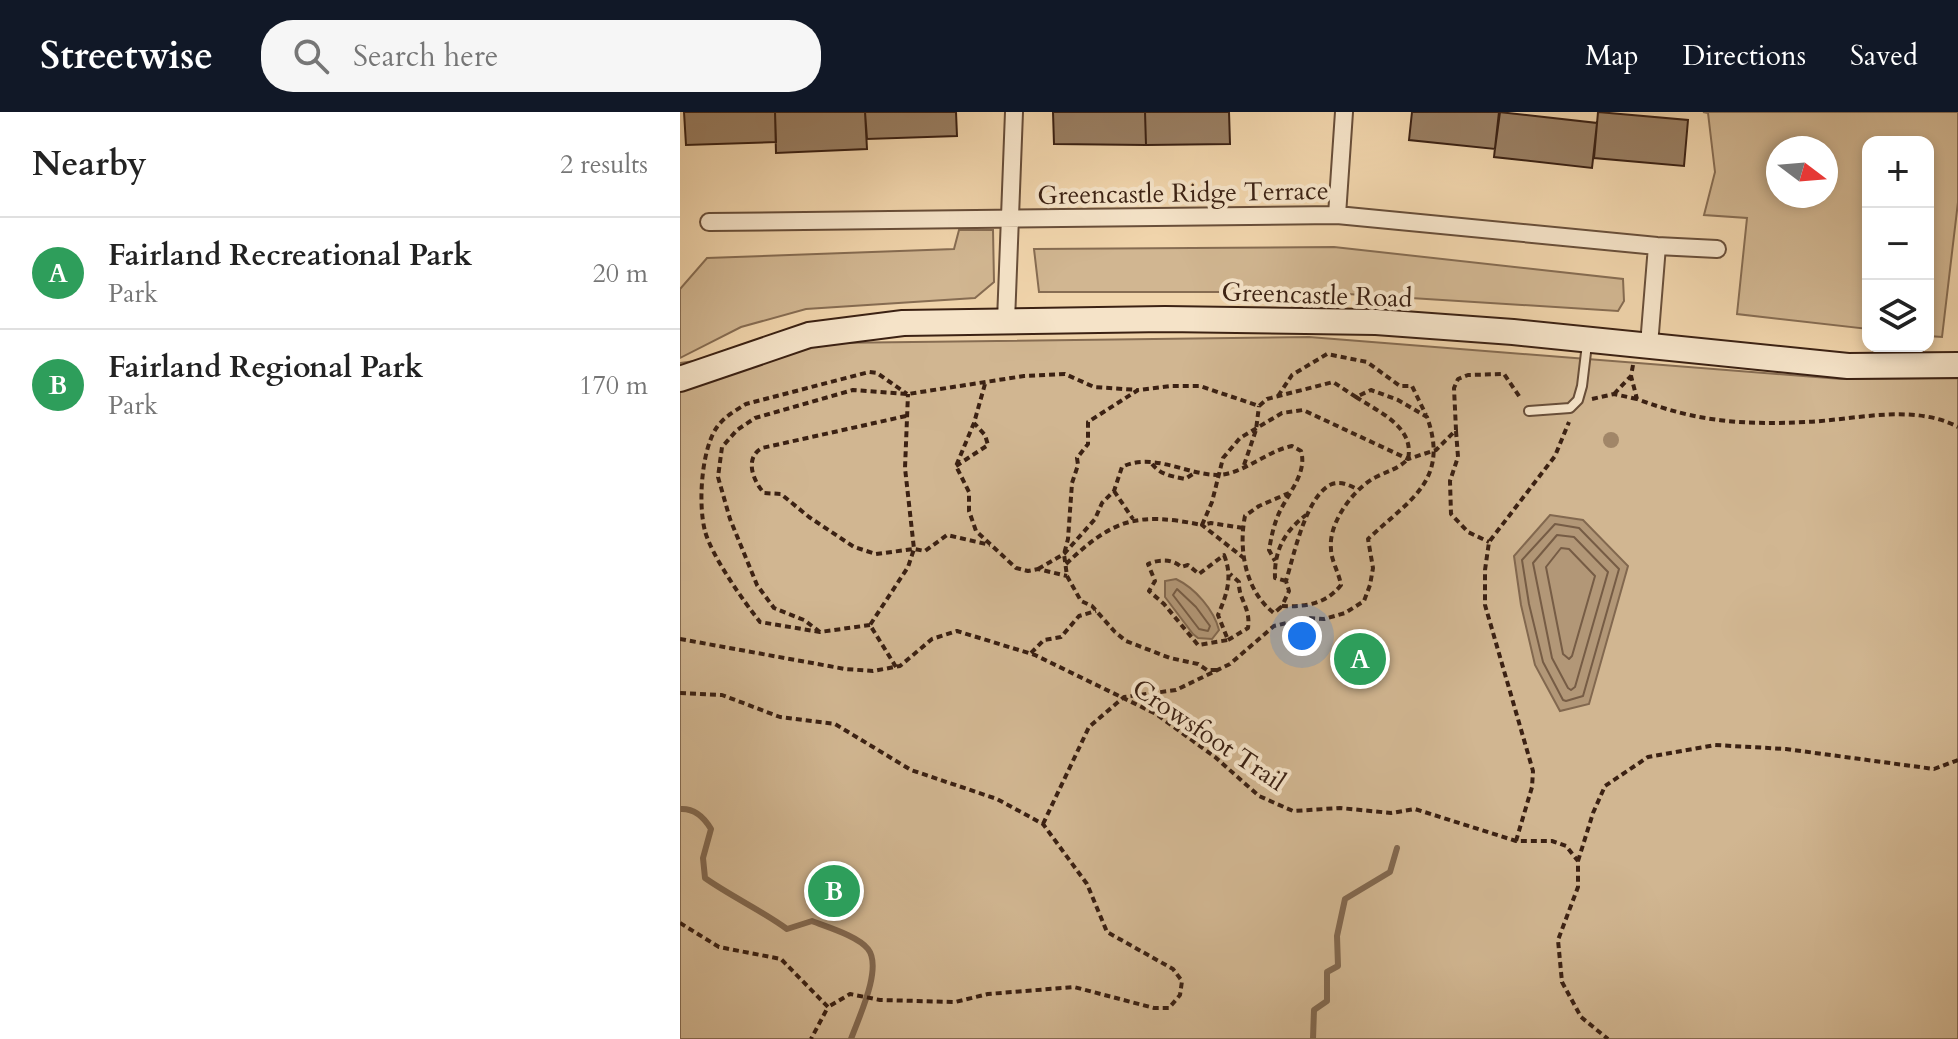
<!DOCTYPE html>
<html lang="en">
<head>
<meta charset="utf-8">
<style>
  :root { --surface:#fff; --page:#f6f6f6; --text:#222; --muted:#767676; --line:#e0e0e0; --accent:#111827 }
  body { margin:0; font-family:Cardo,serif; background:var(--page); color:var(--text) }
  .controls { position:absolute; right:24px; top:24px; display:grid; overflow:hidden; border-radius:16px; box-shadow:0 4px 12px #0003 }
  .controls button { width:72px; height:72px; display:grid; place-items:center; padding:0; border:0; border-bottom:2px solid var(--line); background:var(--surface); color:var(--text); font:40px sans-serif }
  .compass { position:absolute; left:1086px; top:24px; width:72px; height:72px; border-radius:50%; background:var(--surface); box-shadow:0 4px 12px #0003; rotate:106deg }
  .you { position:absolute; left:622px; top:524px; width:28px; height:28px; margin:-20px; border:6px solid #fff; border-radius:50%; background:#1a73e8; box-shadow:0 0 0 12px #1a73e833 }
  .badge { display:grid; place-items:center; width:52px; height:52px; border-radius:50%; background:var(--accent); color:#fff; font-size:26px; font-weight:700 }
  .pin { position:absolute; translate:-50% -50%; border:4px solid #fff; box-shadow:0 2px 8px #0006 }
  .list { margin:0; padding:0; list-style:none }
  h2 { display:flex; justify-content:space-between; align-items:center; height:104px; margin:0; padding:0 32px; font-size:34px }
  h2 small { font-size:26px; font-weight:400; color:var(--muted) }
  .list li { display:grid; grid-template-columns:52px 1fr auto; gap:24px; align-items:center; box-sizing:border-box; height:112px; padding:0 32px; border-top:2px solid var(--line) }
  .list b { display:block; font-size:30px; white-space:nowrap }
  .list p { margin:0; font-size:26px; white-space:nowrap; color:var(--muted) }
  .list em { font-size:26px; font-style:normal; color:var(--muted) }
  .icon { flex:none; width:44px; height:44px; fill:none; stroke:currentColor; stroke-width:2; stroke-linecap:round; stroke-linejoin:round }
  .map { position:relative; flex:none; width:1278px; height:927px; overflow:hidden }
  header { display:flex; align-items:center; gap:48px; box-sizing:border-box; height:112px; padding:0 40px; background:var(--accent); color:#fff }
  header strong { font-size:38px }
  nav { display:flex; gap:44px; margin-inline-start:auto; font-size:28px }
  .search { width:560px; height:72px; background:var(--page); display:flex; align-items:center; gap:20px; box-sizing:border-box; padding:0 28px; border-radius:32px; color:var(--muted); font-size:30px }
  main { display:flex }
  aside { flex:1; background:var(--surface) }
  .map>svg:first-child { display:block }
  .green { fill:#d1b691; stroke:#866c52; stroke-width:2; fill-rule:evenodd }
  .water { fill:#b29777; stroke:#82684f; stroke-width:2 }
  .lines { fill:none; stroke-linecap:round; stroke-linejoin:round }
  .shore { stroke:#765c45; stroke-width:2 }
  .stream { stroke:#82684f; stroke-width:6 }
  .building { fill:#997e62; stroke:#3b2113; stroke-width:2 }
  .lane-casing { stroke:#684e39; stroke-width:12 }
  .street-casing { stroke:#684e39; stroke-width:20 }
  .secondary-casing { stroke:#3b2113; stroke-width:28 }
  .path { stroke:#3b2113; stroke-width:4; stroke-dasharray:6 4; stroke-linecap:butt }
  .lane { stroke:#f5e3c8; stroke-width:8 }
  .street { stroke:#f5e3c8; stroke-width:16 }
  .secondary { stroke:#f5e3c8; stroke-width:24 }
  .tree { fill:#a18668 }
  .labels { text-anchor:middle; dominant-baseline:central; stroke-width:8; stroke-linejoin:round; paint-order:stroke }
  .street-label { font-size:26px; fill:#3b2113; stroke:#f5e3c8 }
</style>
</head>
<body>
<header>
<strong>Streetwise</strong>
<div class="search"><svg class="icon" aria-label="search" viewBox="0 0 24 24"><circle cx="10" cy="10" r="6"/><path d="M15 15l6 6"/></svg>Search here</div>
<nav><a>Map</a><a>Directions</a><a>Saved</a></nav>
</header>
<main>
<aside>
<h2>Nearby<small>2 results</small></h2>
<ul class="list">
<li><span class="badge" style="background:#2e9e5b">A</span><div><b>Fairland Recreational Park</b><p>Park</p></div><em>20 m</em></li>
<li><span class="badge" style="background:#2e9e5b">B</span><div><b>Fairland Regional Park</b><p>Park</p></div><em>170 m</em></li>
</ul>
</aside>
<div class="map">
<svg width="1278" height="927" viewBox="0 0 1278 927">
  <rect width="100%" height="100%" fill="#f0d4ab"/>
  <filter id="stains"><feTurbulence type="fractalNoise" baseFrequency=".0025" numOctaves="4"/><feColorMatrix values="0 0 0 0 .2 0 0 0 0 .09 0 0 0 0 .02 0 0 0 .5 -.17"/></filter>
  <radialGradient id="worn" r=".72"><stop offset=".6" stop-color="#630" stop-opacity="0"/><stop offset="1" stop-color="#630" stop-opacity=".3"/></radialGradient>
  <path class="green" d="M1023 0H1278V90L1262 225 1248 224V30H1188V217L1057 202 1067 106 1024 103 1035 60 1028 1ZM1098 36H1146V84H1098Z
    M279 118H313L314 170 295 186 126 197 61 215 0 246V177L27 146 274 137Z
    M654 135 943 167 944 189 938 199 635 180H359L354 137Z
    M629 225 1161 267 1278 266V927H0V251L149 231Z"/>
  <path class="water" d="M870 403 903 408 948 454 909 592 880 599 855 553 841 493 834 444Z
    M496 467C515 476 534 498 539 518L532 527 518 526 513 522 485 485V469Z"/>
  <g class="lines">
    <path class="shore" d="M875 412 899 416 939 457 903 584 886 589 883 588 863 550 849 492 842 448Z
      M877 423 894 425 928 460 895 575 891 578 888 576 872 546 853 451Z
      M881 436 889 437 915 464 892 544 889 547 883 542 866 455Z
      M497 477 516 495 530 514 528 519 519 517 493 483Z"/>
    <path class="stream" d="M0 697C15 696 24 705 31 717L23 746 25 766C52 785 81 798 107 817L132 809C147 815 178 824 188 837 203 856 178 907 171 927
      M633 927 634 898 647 889V860L658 854 657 824 665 787 710 760 717 736"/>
  </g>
  <path class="building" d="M4 0H95L96 30 6 33Z
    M95 0H185L187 37 96 41Z
    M185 0H276L277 24 187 27Z
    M373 0H465L466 33 374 32Z
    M465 0H549L550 32 466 33Z
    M732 0H820L815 37 729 28Z
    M819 0 917 11 912 56 814 45Z
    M918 0 1008 8 1004 54 914 46Z"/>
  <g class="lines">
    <g class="lane-casing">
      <path id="lane" d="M849 299 890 296 898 288 902 274 907 232"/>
    </g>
    <g class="street-casing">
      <path id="street" d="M657 103 664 0
        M29 110 657 103 977 134 1037 137
        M326 209 334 0
        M969 233 977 134"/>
    </g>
    <g class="secondary-casing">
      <path id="secondary" d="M0 267 129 223 223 211 485 207 696 210 833 220 1168 254 1278 253"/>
    </g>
    <path class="path" d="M953 253 951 264 957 287C1018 310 1062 313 1126 310 1175 308 1233 291 1278 315
      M305 272 294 311 276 354 289 380V399L296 419 336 456 348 459 358 457 387 464
      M934 282 951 264
      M598 284 612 263 647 242 687 250 720 274H732L746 303
      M676 285C699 300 735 315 728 347 718 357 708 359 696 365 674 376 648 411 651 437 651 448 659 461 661 473 646 492 626 495 602 494L609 479 606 469C614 443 626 383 652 372 661 369 669 373 677 377
      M912 287 934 282 957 287
      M226 304 82 336C64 346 73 369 84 381L101 382 129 405 174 435 196 442 234 437 245 439 267 423 310 433
      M776 319 778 345 770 369 771 402 788 420 809 430
      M472 352C481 363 491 364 505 367L516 360
      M564 353 576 318 579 294
      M276 354 308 333 305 323 294 311
      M434 379 453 407
      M563 416 531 411 522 413 565 447
      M544 443C553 465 547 482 538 503L548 528 518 533 484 492 469 479 475 469 468 452C479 447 493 447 501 455L508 453 519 462Z
      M386 452C434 406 458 400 522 413L532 390 543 346 560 326 602 301 623 298 728 347 756 338 776 318 774 276 778 267 788 263 824 262 841 287
      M358 457 384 442 415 407 422 391 434 379 442 355C471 340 506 362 536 363 563 363 586 339 612 334L621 339C628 363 605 384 597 406 593 416 591 427 589 438L595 449
      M606 469 595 466C594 438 605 419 626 403
      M601 495 594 501C566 480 558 438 565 404L579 394 609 381
      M190 513 140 520 80 510C64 490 31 443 25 419 18 393 21 338 37 315 44 305 56 298 66 292L189 260 197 261 227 282
      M140 520 124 508 94 496 77 473 50 407 38 365 42 335 57 318 75 306 173 278 228 282 344 264 385 262 414 275 458 278
      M0 527 165 557 193 559 220 554 252 527 277 519 355 543 476 602 535 645 579 684 613 699 660 696 711 701 735 697 836 729H872L886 734 898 749V775L878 828 882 870 901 905 928 927
      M548 528 568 516C571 495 558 487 559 470L550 462
      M351 541 364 528 381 525 399 504 416 499
      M216 555 190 513 228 455 234 437 225 356 228 282
      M0 581 42 583 100 605 155 612 231 658 317 687 363 712 407 772 427 820 493 857 502 869 500 883 489 896H474L394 875 308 882 275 890 200 888 170 882 148 895
      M363 712 409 615 444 585 496 578 550 552 594 514 629 506 644 507 665 501 684 489 690 473 693 456 688 427C729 388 770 369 747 305L718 288 691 278 676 285 653 270 587 287 579 294 520 274H491L458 278 408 310V332L397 346 398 353 392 371 388 427 384 442 387 464 401 489 412 494 435 520 446 529 490 546 518 552 527 558H539
      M836 729 852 675 853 659 805 493V458L809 430 875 344 889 310
      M898 749 913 701 925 674 968 645 1035 633 1106 637 1254 657 1278 648
      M0 811 39 835 101 847 148 895 131 927"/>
    <use href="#lane" class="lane"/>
    <use href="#street" class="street"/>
    <use href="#secondary" class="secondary"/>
  </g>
  <circle class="tree" cx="931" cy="328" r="8"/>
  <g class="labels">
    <g class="street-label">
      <text transform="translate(503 81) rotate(-1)">Greencastle Ridge Terrace</text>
      <text transform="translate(637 183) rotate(2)">Greencastle Road</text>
      <text transform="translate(529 623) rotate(34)">Crowsfoot Trail</text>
    </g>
  </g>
  <rect width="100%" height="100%" filter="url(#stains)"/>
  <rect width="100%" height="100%" fill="url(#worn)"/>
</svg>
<div class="controls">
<button>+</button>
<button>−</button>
<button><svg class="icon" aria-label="layers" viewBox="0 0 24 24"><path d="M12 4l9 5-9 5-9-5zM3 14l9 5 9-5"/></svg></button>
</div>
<svg class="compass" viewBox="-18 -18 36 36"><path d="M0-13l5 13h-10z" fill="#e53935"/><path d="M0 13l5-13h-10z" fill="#767676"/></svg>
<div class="you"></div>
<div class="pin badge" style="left:680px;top:547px;background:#2e9e5b">A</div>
<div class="pin badge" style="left:154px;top:779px;background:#2e9e5b">B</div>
</div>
</main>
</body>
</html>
